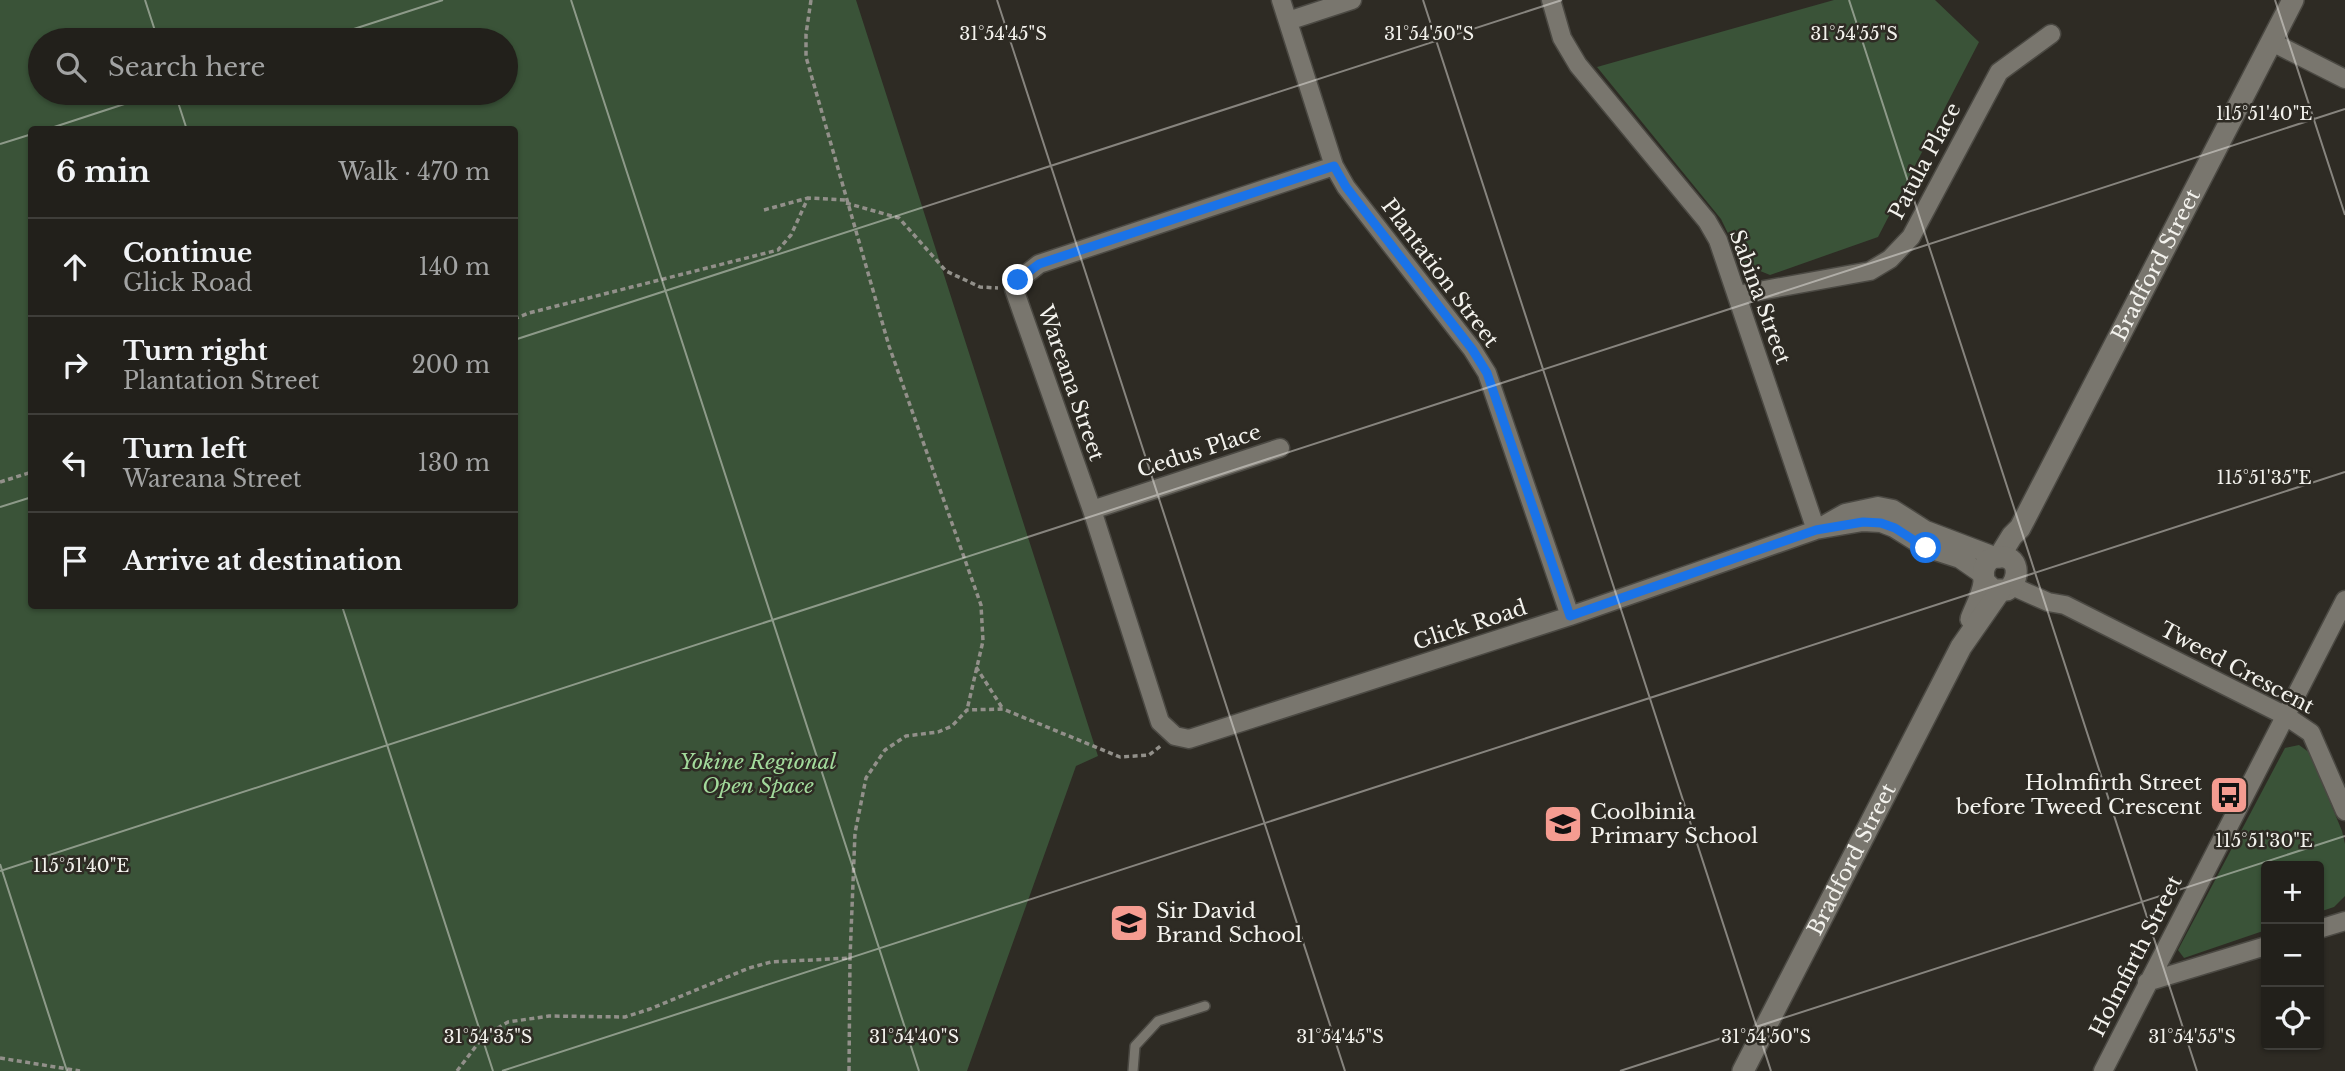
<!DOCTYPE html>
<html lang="en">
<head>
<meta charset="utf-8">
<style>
  :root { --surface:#22201b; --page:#2e2d28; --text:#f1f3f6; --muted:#a2a3a3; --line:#3f3e3a }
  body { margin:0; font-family:"Libre Baskerville",serif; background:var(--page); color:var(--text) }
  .controls { position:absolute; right:21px; bottom:21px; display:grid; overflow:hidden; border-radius:7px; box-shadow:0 2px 5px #0004 }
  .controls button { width:63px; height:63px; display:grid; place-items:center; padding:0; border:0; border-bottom:2px solid var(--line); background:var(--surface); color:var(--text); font:35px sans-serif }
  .stop { position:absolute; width:21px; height:21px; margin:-16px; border:5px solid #1a73e8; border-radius:50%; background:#fff }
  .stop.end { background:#1a73e8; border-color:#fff; box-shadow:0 2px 7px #0008 }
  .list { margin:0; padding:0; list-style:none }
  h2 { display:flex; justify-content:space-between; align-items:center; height:91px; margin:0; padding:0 28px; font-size:30px }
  h2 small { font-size:23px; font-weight:400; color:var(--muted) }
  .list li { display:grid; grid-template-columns:46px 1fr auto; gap:21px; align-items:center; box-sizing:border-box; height:98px; padding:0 28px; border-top:2px solid var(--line) }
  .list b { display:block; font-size:26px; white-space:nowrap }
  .list p { margin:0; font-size:23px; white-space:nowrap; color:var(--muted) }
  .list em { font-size:23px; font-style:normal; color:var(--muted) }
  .icon { flex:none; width:38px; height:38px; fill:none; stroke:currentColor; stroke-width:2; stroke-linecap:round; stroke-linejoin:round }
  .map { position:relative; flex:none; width:2345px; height:1071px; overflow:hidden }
  .search { position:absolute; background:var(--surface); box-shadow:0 2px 5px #0004; left:28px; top:28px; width:490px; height:77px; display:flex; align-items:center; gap:18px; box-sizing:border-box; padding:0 24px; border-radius:38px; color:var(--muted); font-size:26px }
  .panel { position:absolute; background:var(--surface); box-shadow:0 2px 5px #0004; left:28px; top:126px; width:490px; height:483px; border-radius:7px }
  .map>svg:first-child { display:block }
  .green { fill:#3a5338; fill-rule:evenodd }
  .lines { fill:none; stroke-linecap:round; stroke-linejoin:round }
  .lane-casing { stroke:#4b4943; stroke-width:12 }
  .street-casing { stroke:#4b4943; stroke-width:21 }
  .secondary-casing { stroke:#4b4943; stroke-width:24 }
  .path { stroke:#92908a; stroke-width:3.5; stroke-dasharray:5 3.5; stroke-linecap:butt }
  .lane { stroke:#79766e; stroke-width:9 }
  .street { stroke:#79766e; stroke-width:18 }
  .secondary { stroke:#79766e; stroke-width:21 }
  .route { stroke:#1a73e8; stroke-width:9 }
  .ticks { fill:none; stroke:#f3f2ed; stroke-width:2; stroke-opacity:0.45 }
  .labels { text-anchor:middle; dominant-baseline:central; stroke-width:5; stroke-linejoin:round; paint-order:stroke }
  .street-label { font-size:21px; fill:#f3f2ed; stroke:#2e2b24 }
  .park-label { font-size:21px; font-style:italic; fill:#a2da9b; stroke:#2e2b24 }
  .poi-label { font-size:21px; fill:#f3f2ed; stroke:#2e2b24; text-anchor:start }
  .ticks-label { font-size:18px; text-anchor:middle; fill:#f3f2ed; stroke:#2e2b24; stroke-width:5; stroke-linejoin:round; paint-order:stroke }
</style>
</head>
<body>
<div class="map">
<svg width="2345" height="1071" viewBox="0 0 2345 1071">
  <rect width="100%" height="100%" fill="#2e2b24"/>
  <path class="green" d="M0 0H856L1098 756 1076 766 967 1071H0ZM40 40H506V93H40ZM32 130H514V606H32Z
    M1834 0H1935L1979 42 1878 237 1770 275 1743 264 1721 219 1597 67Z
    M2299 745 2310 753 2342 831 2345 844V896L2334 907 2319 912V866H2266V930L2184 958 2178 950 2285 748Z"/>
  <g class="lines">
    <g class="lane-casing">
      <path id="lane" d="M1133 1071 1135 1046 1158 1021 1205 1006"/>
    </g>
    <g class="street-casing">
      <path id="street" d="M1281 0 1334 166 1346 187 1472 349 1487 373 1570 616
        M1551 0 1562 38 1578 65 1707 221 1718 240 1816 530
        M1288 21 1352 0
        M2272 42 2345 79
        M1334 166 1039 264 1019 280 1014 289 1092 510 1160 722 1175 736 1189 739 1570 616 1816 530 1863 522 1881 523 1894 528 1926 548 1960 559 1983 575
        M1737 295 1870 271 1890 259 1911 237 1999 72 2051 34
        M1092 510 1280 448
        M1822 526 1845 513 1878 506 1893 509 1926 530 1997 557
        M2012 586 2048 602 2065 605 2286 716 2311 733 2345 811
        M2319 929 2345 921
        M2147 982 2266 946
        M2103 1071 2345 600"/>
    </g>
    <g class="secondary-casing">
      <g id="secondary">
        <path id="s1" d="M1999 557 2012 536 2020 528 2293 0"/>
        <path d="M1971 619C1975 608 1983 594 1984 582 1984 576 1982 572 1985 566 1987 561 1992 557 1998 557 2020 554 2021 580 2007 590H1993L1984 581"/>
        <path id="s2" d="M1743 1071 1961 647 2000 591"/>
      </g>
    </g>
    <path class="path" d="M811 0 806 34V57L889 346 981 605 983 641 967 710
      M846 203 899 218 946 271 980 287 998 288
      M764 210 808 198
      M514 319 529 313 778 250 791 235 808 198 846 200
      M0 482 32 472
      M976 667 1003 709
      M0 1058 80 1071
      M457 1071 483 1037 508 1022 549 1016 625 1017 650 1009 749 968 771 962 850 958 855 833 866 778 885 750 906 736 938 732 952 726 967 710 1003 709 1120 757 1149 755 1162 745
      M849 1071 850 958"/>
    <use href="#lane" class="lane"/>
    <use href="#street" class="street"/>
    <use href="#secondary" class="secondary"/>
  </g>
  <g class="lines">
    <path class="route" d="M1018 280 1039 264 1334 166 1346 187 1472 349 1487 373 1570 616 1816 530 1863 522 1881 523 1895 528 1926 548"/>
  </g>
  <path class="ticks" d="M145 0 158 40M571 0 919 1071M997 0 1345 1071M1423 0 1771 1071M1849 0 2197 1071M2275 0 2345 215M320 40 443 0M175 93 187 130M45 130 158 93M0 144 32 134M514 340 1562 0M0 507 32 497M342 606 493 1071M0 864 67 1071M0 871 2345 109M502 1071 2345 472M1620 1071 2345 836"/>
  <defs>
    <g id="bus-square" transform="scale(2.0125)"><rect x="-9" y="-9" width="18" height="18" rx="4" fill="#f59c91" stroke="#2e2b24"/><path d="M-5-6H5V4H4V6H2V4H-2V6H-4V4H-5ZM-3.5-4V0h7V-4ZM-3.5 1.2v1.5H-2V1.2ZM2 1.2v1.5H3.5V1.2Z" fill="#111"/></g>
    <g id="school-square" transform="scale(2.0125)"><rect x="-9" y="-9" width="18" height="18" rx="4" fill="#f59c91" stroke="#2e2b24"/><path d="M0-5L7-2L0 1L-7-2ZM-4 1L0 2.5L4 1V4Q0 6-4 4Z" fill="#111"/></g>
  </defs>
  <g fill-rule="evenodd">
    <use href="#bus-square" x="2229" y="795"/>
    <use href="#school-square" x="1563" y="824"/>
    <use href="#school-square" x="1129" y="923"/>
  </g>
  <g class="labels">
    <g class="street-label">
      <text transform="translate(1925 161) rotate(-62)">Patula Place</text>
      <text stroke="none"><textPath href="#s1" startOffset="332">Bradford Street</textPath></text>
      <text transform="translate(1440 273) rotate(53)">Plantation Street</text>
      <text transform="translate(1760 297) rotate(70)">Sabina Street</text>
      <text transform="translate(1071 383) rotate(71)">Wareana Street</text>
      <text transform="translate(1199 451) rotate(-18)">Cedus Place</text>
      <text transform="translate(1470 625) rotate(-18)">Glick Road</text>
      <text transform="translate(2237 668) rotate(28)">Tweed Crescent</text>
      <text stroke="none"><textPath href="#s2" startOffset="238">Bradford Street</textPath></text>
      <text transform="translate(2136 956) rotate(-63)">Holmfirth Street</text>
    </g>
    <g class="park-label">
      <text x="758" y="762">Yokine Regional<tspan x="758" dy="24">Open Space</tspan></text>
    </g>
    <g class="poi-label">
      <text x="2202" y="783" text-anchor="end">Holmfirth Street<tspan x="2202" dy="24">before Tweed Crescent</tspan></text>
      <text x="1590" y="812">Coolbinia<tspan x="1590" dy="24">Primary School</tspan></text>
      <text x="1156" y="911">Sir David<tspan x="1156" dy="24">Brand School</tspan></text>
    </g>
  </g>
  <g class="ticks-label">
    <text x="1003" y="40">31°54'45"S</text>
    <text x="1429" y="40">31°54'50"S</text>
    <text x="1854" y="40">31°54'55"S</text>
    <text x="2264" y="120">115°51'40"E</text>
    <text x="2264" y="484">115°51'35"E</text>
    <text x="2264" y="847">115°51'30"E</text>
    <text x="81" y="872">115°51'40"E</text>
    <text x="488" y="1043">31°54'35"S</text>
    <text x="914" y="1043">31°54'40"S</text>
    <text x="1340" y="1043">31°54'45"S</text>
    <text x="1766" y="1043">31°54'50"S</text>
    <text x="2192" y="1043">31°54'55"S</text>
  </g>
</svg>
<div class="controls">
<button>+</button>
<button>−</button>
<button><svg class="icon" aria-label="locate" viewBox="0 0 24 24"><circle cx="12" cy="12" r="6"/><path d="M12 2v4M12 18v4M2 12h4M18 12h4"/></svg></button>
</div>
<div class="stop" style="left:1926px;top:548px"></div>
<div class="stop end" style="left:1018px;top:280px"></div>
<div class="search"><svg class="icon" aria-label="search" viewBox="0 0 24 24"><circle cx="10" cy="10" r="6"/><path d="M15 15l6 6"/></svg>Search here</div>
<section class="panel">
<h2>6 min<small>Walk · 470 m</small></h2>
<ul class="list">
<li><svg class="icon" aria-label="ahead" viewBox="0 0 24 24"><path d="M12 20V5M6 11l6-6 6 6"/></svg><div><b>Continue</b><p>Glick Road</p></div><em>140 m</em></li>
<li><svg class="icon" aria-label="right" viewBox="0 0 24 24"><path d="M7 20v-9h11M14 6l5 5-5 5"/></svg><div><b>Turn right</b><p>Plantation Street</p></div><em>200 m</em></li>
<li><svg class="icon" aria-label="left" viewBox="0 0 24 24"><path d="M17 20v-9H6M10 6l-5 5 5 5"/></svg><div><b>Turn left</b><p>Wareana Street</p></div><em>130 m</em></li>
<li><svg class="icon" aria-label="arrive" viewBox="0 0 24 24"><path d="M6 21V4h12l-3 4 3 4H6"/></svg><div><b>Arrive at destination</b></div></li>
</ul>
</section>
</div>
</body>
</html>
